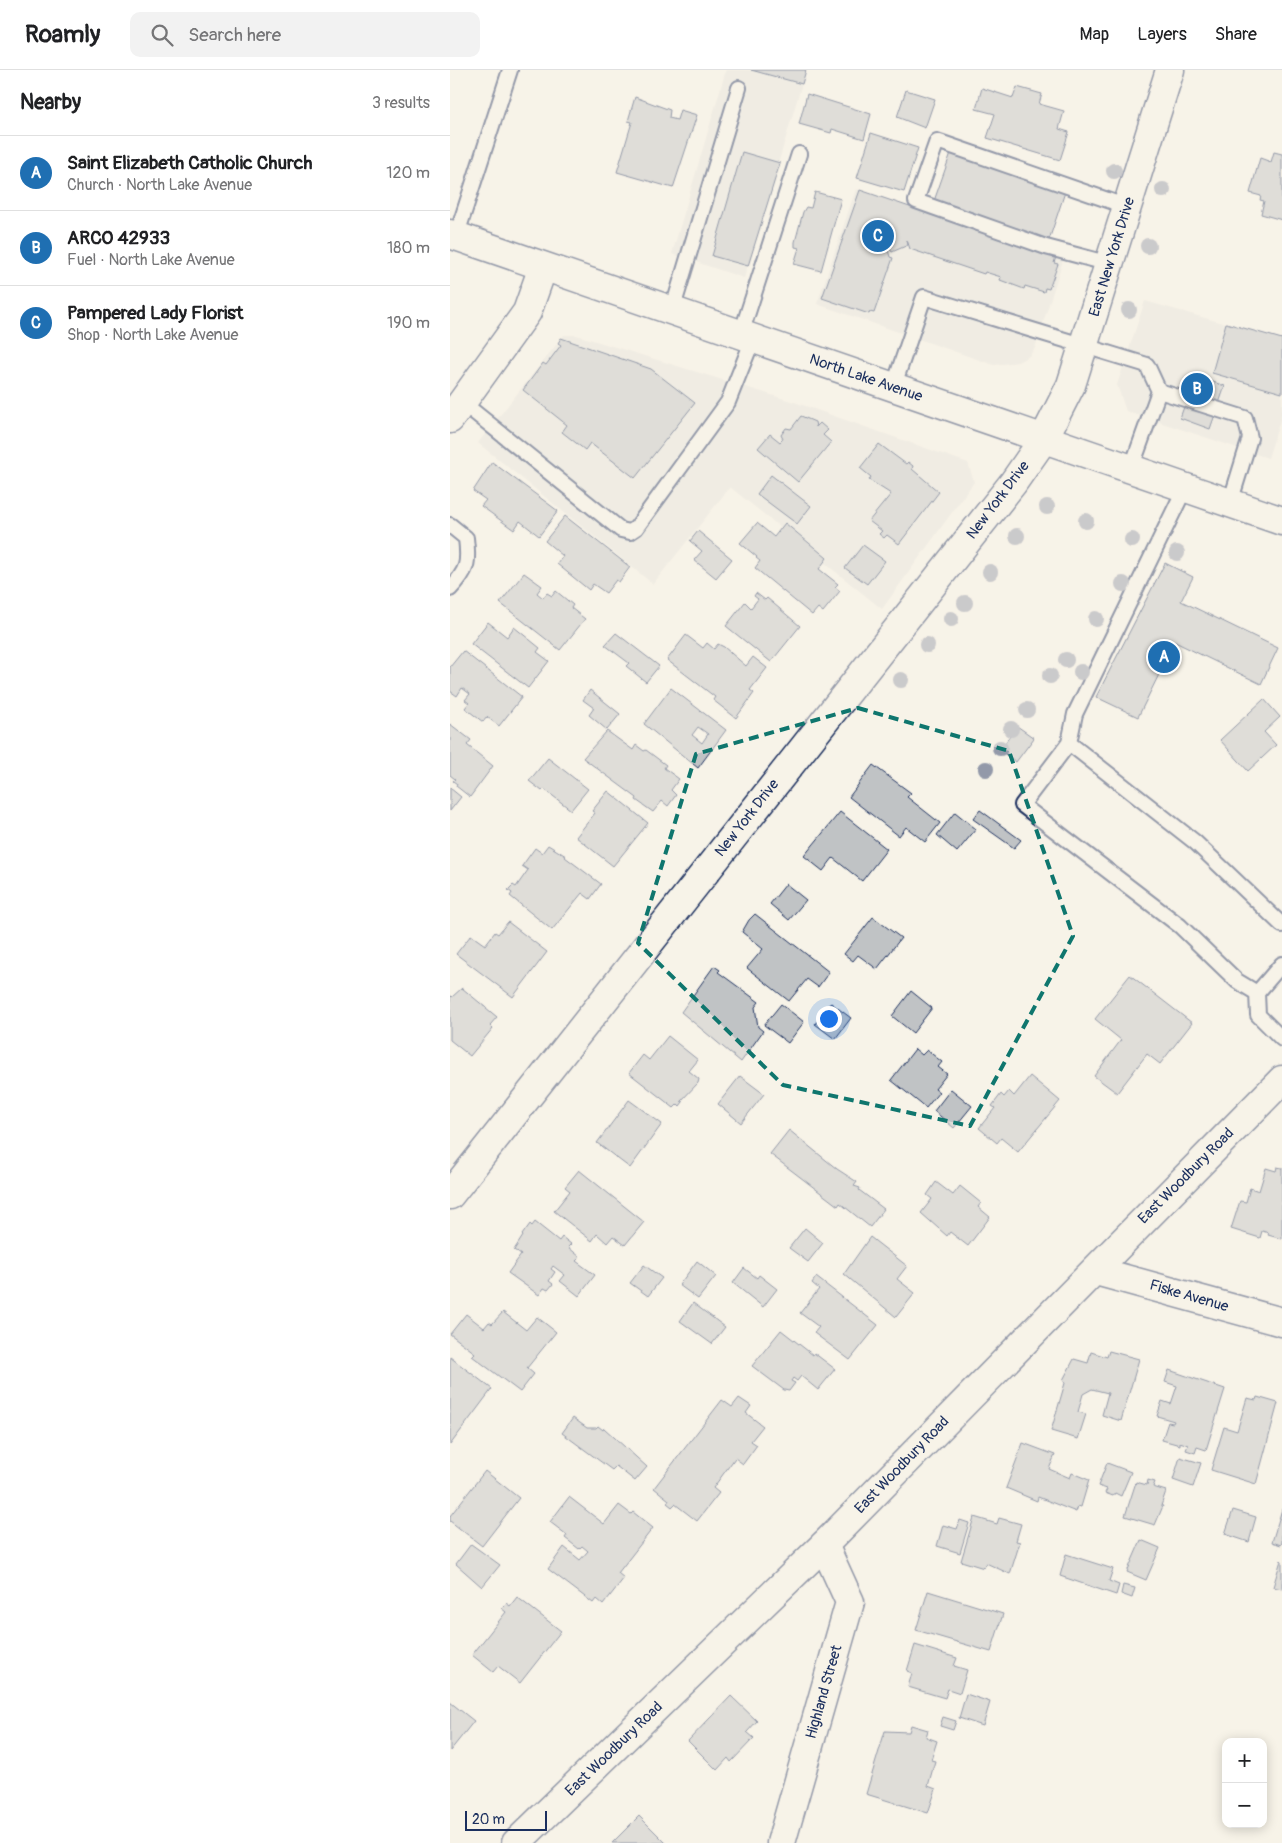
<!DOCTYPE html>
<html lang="en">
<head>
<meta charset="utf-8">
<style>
  :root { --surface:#fff; --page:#f2f2f2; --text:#202124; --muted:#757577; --line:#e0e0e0; --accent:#1f6fb2 }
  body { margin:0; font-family:Pangolin,sans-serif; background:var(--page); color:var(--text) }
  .controls { position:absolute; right:15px; bottom:15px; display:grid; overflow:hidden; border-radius:10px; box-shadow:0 2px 12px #0003 }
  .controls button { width:45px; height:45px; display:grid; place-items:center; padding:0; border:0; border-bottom:1px solid var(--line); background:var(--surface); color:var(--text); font:25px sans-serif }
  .scale { position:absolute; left:15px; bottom:12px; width:82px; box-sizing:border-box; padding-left:5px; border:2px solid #1b2f5e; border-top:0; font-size:14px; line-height:18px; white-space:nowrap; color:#1b2f5e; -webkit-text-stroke:4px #f7f3e8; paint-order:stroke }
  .you { position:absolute; left:378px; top:948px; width:18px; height:18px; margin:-12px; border:4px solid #fff; border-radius:50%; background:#1a73e8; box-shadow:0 0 0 8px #1a73e833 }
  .badge { display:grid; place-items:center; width:32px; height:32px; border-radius:50%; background:var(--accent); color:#fff; font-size:16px; font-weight:700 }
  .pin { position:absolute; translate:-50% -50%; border:2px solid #fff; box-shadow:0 1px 5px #0006 }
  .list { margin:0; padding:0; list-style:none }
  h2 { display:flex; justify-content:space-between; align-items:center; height:65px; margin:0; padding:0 20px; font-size:21px }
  h2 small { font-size:16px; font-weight:400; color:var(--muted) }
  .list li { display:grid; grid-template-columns:32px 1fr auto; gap:15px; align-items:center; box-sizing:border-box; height:75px; padding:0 20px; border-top:1px solid var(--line) }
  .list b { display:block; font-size:19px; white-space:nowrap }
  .list p { margin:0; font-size:16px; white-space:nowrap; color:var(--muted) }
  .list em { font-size:16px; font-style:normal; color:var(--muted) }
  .icon { flex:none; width:28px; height:28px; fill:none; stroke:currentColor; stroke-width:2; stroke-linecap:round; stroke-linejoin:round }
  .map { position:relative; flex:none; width:832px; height:1773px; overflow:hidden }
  header { display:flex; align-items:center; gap:30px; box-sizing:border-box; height:70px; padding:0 25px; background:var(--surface); border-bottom:1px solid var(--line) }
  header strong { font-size:24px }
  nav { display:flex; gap:28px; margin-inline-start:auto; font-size:18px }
  .search { width:350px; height:45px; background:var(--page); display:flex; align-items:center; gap:12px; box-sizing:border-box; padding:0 18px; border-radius:10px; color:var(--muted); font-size:19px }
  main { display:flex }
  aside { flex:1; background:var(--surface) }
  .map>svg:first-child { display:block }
  .built { fill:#e6e5de }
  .building { fill:#c0c3c5; stroke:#1b2f5e; fill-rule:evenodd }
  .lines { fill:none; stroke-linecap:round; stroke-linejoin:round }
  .lane-casing { stroke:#1b2f5e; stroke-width:18 }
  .street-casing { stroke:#1b2f5e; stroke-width:31 }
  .secondary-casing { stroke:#1b2f5e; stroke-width:31 }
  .lane { stroke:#f7f3e8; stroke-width:14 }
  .street { stroke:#f7f3e8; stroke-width:28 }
  .secondary { stroke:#f7f3e8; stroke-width:28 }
  .tree { fill:#9399a9 }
  .marked { fill:none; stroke:#0f766e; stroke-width:4; stroke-dasharray:10 6; stroke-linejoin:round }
  .labels { text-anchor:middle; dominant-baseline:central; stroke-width:4; stroke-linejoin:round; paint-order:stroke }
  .street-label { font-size:15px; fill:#1b2f5e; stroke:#f7f3e8 }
</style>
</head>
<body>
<header>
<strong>Roamly</strong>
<div class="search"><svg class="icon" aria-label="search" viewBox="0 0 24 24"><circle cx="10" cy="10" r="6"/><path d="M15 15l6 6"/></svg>Search here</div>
<nav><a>Map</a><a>Layers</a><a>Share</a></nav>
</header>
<main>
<aside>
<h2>Nearby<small>3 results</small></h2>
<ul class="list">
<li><span class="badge">A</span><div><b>Saint Elizabeth Catholic Church</b><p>Church · North Lake Avenue</p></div><em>120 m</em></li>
<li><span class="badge">B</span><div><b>ARCO 42933</b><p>Fuel · North Lake Avenue</p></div><em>180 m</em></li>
<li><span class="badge">C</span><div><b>Pampered Lady Florist</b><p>Shop · North Lake Avenue</p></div><em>190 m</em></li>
</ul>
</aside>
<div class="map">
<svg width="832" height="1773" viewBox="0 0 832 1773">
  <rect width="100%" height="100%" fill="#f7f3e8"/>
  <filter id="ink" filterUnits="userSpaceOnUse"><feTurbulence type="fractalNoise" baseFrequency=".02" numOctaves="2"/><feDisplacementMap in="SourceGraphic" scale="10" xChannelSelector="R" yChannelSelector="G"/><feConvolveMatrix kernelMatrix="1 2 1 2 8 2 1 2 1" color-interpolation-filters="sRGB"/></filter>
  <g filter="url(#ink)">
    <path class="built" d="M276 0H356L294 208 222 184Z
      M406 119 613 190 585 278 579 286 568 292 544 295 367 234Z
      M695 231 832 270V344L818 388 676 341 667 315Z
      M114 265H126L344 332 518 393 524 412 432 539 280 417 203 514 28 373Z"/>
    <path class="building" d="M301 0H356L352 14Z
      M567 17 592 24 589 34 614 41 609 59 619 62 610 90 537 68 545 44 526 39 532 18 563 28Z
      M456 20 485 29 475 58 447 47Z
      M357 24 421 44 414 69 382 59 381 63 349 54Z
      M185 27 220 40 219 48 227 50 230 40 247 45 223 118 167 102 182 52 178 51Z
      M421 63 468 78 454 122 407 108Z
      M502 80 616 119 599 170 484 131Z
      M292 82 330 93 298 196 262 186Z
      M824 82 832 84V150L811 144 814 131 810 130 811 126 800 123 810 88 821 92Z
      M410 120 606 187 604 193 608 194 599 219 595 218 594 222 575 216 574 219 550 210 551 207 535 202 534 204 460 179 457 170 458 175 442 182 440 179 438 180 440 187 443 188 424 243 420 242 419 244 372 228Z
      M365 122 391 129 371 201 344 194 349 178 345 177V172L353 142 356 137 361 138Z
      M776 253 832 269V323L762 303Z
      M111 268 201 299 245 333 185 408 140 373 135 380 112 362 117 355 73 320 93 293 96 295 111 275 108 273Z
      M745 306 775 316 760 359 730 348Z
      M351 346 365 352 366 357 370 353 378 360 373 365 381 372 348 412 308 378 320 364 330 372 333 369 331 365 336 358 341 359Z
      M429 374 456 394 458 392 463 396 462 399 489 422 449 474 437 465 434 468 429 464 432 461 419 451 441 424 419 410 421 407 410 398Z
      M42 392 108 441 89 466 70 451 64 460 31 436 36 430 23 421Z
      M321 405 361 436 347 454 307 424Z
      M115 446 180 497 169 512 166 510 156 523 143 514 139 520 107 494 113 486 95 471Z
      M307 453 324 467 335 453 377 488 369 499 388 514 385 517 390 521 373 542 368 538 362 545 305 498 310 491 306 488 307 487 290 473Z
      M248 461 282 489 266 508 244 490 252 481 240 471Z
      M413 475 435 491 417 514 395 498Z
      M715 493 743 507 731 531 828 578 811 614 725 572 688 647 646 627Z
      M74 503 92 516 87 523 93 528 97 523 102 526 106 521 123 535 121 538 135 549 110 580 50 533Z
      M306 523 315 530 317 528 350 556 321 592 276 556 295 532 301 538 308 529 304 526Z
      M38 552 57 567 64 557 90 578 87 582 99 591 78 618 21 574Z
      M166 563 209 596 196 612 176 596 179 593 155 575Z
      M236 565 253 578 257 573 264 579 268 574 274 577 296 596 303 587 317 598 300 620 304 623 286 648 263 630 265 627 217 590Z
      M13 581 72 627 49 656 37 647 33 652 15 638 19 633 15 630 20 624 12 618 7 626 0 621V597Z
      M221 618 276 660 248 698 194 654ZM248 657 258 664 252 673 242 665Z
      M140 620 170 644 157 660 139 645 144 638 133 630Z
      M814 629 830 647 814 662 826 675 798 701 770 670Z
      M0 654 21 670 17 675 43 696 20 727 6 716 7 714 3 711 5 709 0 705Z
      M567 656 584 668 566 692 550 680Z
      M157 661 183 680 186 675 194 681 196 680 216 695 214 698 229 709 221 720 226 725 218 736 212 731 203 742 186 730 187 728 133 688Z
      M98 688 138 719 121 740 94 719 92 721 79 711Z
      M423 695 461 723 457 727 490 753 475 772 456 757 449 766 399 727Z
      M0 718 11 727 0 741Z
      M158 721 198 753 163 796 126 767 145 743 142 741Z
      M530 740 571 770 564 778 523 749Z
      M390 742 437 779 412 811 383 788 373 801 354 786Z
      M505 742 526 759 507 782 487 765Z
      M98 775 116 786 115 787 151 814 140 829 132 823 102 860 60 826 62 823 58 820 63 815 66 817 78 800 72 796 85 778 92 783Z
      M336 814 356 830 339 850 320 834Z
      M305 844 379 902 368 917 357 909 339 931 297 898 313 879 292 862 299 850Z
      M423 847 451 868 427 899 408 885 403 891 394 884Z
      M58 852 97 882 63 927 6 884 21 865 35 875 45 862 48 864Z
      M264 896 270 900 268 902 309 932 305 937 308 957 313 961 291 992 231 942Z
      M680 905 742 953 710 994 697 984 667 1023 644 1006 671 970 645 949Z
      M12 918 47 947 40 955 43 958 20 986 0 970V925L2 927Z
      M461 921 482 938 463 963 442 946Z
      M381 933 401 948 385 969 365 954 374 941 372 940Z
      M331 934 354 952 338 973 314 955Z
      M218 966 248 990 239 1001 249 1009 248 1013 231 1031 233 1032 230 1036 228 1034 224 1038 179 1003 193 985 199 990Z
      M465 979 472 985 477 980 492 992 488 997 497 1004 485 1019 489 1022 476 1038 441 1010Z
      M290 1006 314 1024 291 1053 268 1034Z
      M580 1006 610 1031 568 1082 551 1068 547 1073 529 1058 545 1038 542 1036 551 1024 554 1027 559 1021 564 1026Z
      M501 1019 522 1036 504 1058 484 1041Z
      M179 1030 212 1054 180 1098 147 1073Z
      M339 1060 387 1099 407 1112 404 1116 410 1118 409 1120 434 1139 420 1157 390 1133 388 1136 320 1084Z
      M827 1097 832 1098V1169L818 1165 819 1163 812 1161 810 1168 781 1159 790 1131 796 1132 800 1118 809 1121 816 1098 826 1101Z
      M129 1100 194 1152 175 1175 163 1166 157 1173 147 1164 142 1171 104 1141 120 1121 115 1117Z
      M486 1112 503 1125 510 1116 531 1133 528 1137 540 1147 518 1176 500 1162 497 1166 471 1143 482 1129 477 1125Z
      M85 1152 109 1171 112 1167 121 1174 118 1177 130 1187 126 1191 145 1205 129 1226 110 1211 115 1205 103 1196 101 1199 105 1202 99 1211 103 1214 98 1220 94 1218 89 1225 58 1203 71 1185 64 1180 73 1166 72 1165 80 1154 82 1156Z
      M355 1158 373 1173 358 1192 339 1178Z
      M420 1167 457 1196 447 1209 465 1223 446 1247 394 1204Z
      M247 1191 266 1206 248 1229 229 1215Z
      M194 1195 212 1208 198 1226 180 1213Z
      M294 1198 307 1208 309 1205 327 1219 313 1237 283 1213Z
      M366 1207 428 1255 400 1290 364 1263 369 1257 350 1243 369 1219 362 1213Z
      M243 1233 275 1257 262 1274 230 1251Z
      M53 1242 76 1260 87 1247 106 1262 77 1298 84 1304 70 1322 22 1286 25 1283 0 1264 16 1244 34 1258 39 1252 42 1254Z
      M331 1260 363 1285 364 1283 385 1299 368 1320 351 1306 347 1311 343 1308 341 1311 345 1313 339 1321 334 1320 302 1296Z
      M659 1281 689 1289 671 1351 652 1345 658 1323 642 1319 633 1324 628 1342 636 1344 628 1369 601 1361 615 1313 613 1310 624 1289 638 1293 641 1282 657 1287Z
      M0 1287 42 1319 0 1375Z
      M719 1300 775 1319 756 1380 747 1377 745 1383 736 1380 738 1375 730 1372V1375L712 1370 718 1352 723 1353 724 1351 707 1346 712 1331 721 1334 727 1316 715 1312Z
      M807 1327 828 1333 806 1414 761 1400 774 1357 787 1361 797 1328 806 1330Z
      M289 1328 301 1336 296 1343 313 1356 301 1371 307 1375 293 1394 285 1388 263 1418 269 1423 247 1451 225 1434 222 1437 217 1433 219 1430 204 1418 272 1330 282 1337Z
      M123 1348 137 1358H146L148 1356 153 1360 154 1358 197 1397 185 1411 166 1396 162 1400 112 1363Z
      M573 1373 605 1385 599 1399 620 1408 622 1403 639 1410 631 1437 628 1436 626 1442 588 1427 587 1431 556 1418Z
      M730 1387 751 1393 743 1417 723 1410Z
      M657 1393 681 1402 671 1426 665 1423 663 1426 655 1423 657 1419 648 1416Z
      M35 1401 69 1428 32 1476 0 1451V1446Z
      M698 1410 705 1412 703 1417 716 1421 711 1436H713L705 1455 675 1446 686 1412 697 1415Z
      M119 1427 154 1454 169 1435 181 1444 183 1442 203 1458 168 1503 174 1508 153 1535 146 1529 143 1533 98 1499 114 1477 130 1490 138 1481 132 1476 129 1479 115 1468 117 1465 100 1452Z
      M832 1439V1472L831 1475 822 1472Z
      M783 1440 806 1447 799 1472 775 1464Z
      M524 1447 547 1454 549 1448 571 1454 566 1471 570 1472 560 1504 536 1493 534 1498 511 1491Z
      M510 1450 519 1453 510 1483 487 1476 493 1455 507 1459Z
      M691 1470 710 1478 696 1510 677 1502Z
      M21 1474 50 1495 32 1517 6 1494Z
      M616 1484 663 1499 659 1511 669 1515 666 1525 610 1506Z
      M831 1490 832 1491V1519L823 1517Z
      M673 1515 685 1518 682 1528 671 1524Z
      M478 1521 553 1544 541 1582 466 1560Z
      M67 1527 111 1561 70 1613 48 1596 43 1602 22 1585 56 1542 51 1538 56 1533 60 1536Z
      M465 1575 507 1588 504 1596 517 1600 510 1623 498 1619 495 1628 458 1617 462 1603 457 1601Z
      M516 1624 540 1632 533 1656 509 1648Z
      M281 1626 307 1651 297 1662 304 1668 281 1692 278 1688 267 1700 238 1671Z
      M0 1632 24 1651 0 1681Z
      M493 1647 506 1651 503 1660 490 1656Z
      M461 1655 478 1660 476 1667 487 1671 481 1690 485 1691 478 1716 486 1719 478 1743 416 1724 435 1661 459 1662Z
      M189 1746 216 1773H162Z"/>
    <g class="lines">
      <g class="lane-casing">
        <path id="lane" d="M6 167 60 0
          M660 194 596 177 466 131 487 71 678 137
          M222 241 289 18
          M291 264 349 84
          M443 318 474 227 697 295 709 321 681 399
          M709 321 795 348 800 368 780 433
          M13 333 171 460 180 462 186 458 278 332 303 269
          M0 455 16 468C19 493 18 500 0 519
          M619 673 625 644 735 418
          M832 894 807 923 808 945 832 969
          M807 923 787 911 730 856 572 735 619 673 745 772 832 855"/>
      </g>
      <g class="street-casing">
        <path id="street" d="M0 349 77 242 93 197
          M0 1125 563 413 593 370
          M646 1201 832 1252
          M331 1773 400 1532 374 1475"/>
      </g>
      <g class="secondary-casing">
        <path id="secondary" d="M0 164 832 451
          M593 370 621 315 720 0
          M66 1773 374 1475 832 1010"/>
      </g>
      <use href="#lane" class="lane"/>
      <use href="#street" class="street"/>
      <use href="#secondary" class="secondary"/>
    </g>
    <g class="tree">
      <circle cx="664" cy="101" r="8"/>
      <circle cx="713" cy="120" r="8"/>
      <circle cx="698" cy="176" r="8"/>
      <circle cx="679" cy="240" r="8"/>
      <circle cx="597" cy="437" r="8"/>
      <circle cx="636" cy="451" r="8"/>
      <circle cx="567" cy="466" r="8"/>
      <circle cx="682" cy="470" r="8"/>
      <circle cx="727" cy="483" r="8"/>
      <circle cx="540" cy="502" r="8"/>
      <circle cx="673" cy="514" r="8"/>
      <circle cx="515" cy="533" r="8"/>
      <circle cx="501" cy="549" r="8"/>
      <circle cx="646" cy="549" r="8"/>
      <circle cx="477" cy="575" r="8"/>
      <circle cx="616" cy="590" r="8"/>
      <circle cx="631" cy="602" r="8"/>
      <circle cx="600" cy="606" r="8"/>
      <circle cx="451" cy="610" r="8"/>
      <circle cx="577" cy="640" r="8"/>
      <circle cx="561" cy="659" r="8"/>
      <circle cx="550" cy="678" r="8"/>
      <circle cx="536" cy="699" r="8"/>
    </g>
  </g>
  <path d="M0 0H832V1773H0ZM408 638 559 681 623 866 520 1056 333 1015 188 873 246 684Z" fill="#f7f3e8" fill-opacity=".55" fill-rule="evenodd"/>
  <path class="marked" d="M408 638 559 681 623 866 520 1056 333 1015 188 873 246 684Z"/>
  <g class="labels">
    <g class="street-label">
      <text transform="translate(662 187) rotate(-73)">East New York Drive</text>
      <text transform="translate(416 308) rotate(19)">North Lake Avenue</text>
      <text transform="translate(548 430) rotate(-53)">New York Drive</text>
      <text transform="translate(297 748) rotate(-52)">New York Drive</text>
      <text transform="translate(736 1106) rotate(-45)">East Woodbury Road</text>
      <text transform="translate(739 1226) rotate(16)">Fiske Avenue</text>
      <text transform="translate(452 1395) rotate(-46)">East Woodbury Road</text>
      <text transform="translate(374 1622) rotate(-74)">Highland Street</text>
      <text transform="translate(164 1679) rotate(-44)">East Woodbury Road</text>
    </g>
  </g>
</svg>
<div class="controls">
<button>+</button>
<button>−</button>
</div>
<div class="scale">20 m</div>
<div class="you"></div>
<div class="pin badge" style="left:714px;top:587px">A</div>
<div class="pin badge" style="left:747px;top:319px">B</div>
<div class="pin badge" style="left:428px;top:166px">C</div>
</div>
</main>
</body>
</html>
